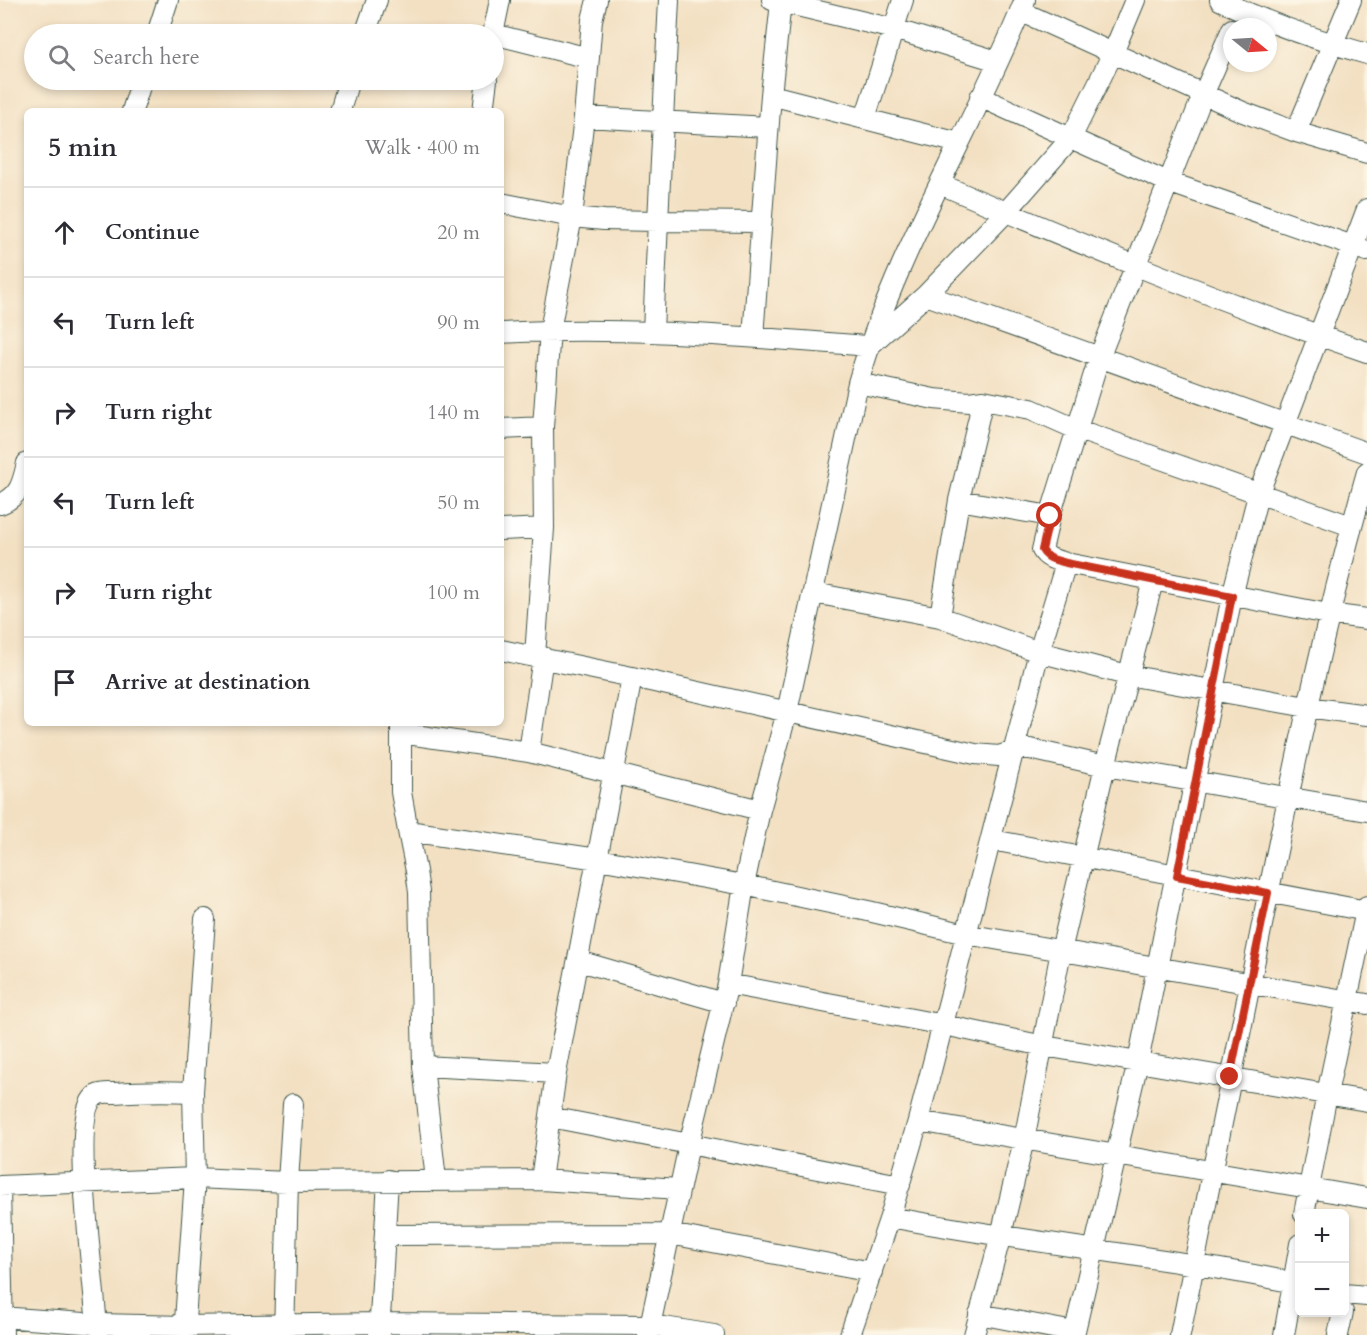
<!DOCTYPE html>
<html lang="en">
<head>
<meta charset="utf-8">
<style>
  :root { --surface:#fff; --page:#f7f7f7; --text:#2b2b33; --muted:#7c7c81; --line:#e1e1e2 }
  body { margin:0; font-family:Cardo,serif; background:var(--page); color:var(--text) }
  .controls { position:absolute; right:18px; bottom:18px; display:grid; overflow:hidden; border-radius:9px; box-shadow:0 3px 9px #0003 }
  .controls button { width:54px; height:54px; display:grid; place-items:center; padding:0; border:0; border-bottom:2px solid var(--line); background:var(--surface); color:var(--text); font:30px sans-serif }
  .compass { position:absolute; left:1223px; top:18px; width:54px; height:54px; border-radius:50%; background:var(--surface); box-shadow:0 3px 9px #0003; rotate:108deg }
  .stop { position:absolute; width:18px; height:18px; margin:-14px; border:4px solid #c8321e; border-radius:50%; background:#fff }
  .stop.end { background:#c8321e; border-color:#fff; box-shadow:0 2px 6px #0008 }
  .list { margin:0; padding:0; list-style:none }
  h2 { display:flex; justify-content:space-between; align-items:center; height:78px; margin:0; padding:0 24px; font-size:26px }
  h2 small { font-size:20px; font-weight:400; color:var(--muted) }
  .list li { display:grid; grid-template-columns:39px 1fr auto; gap:18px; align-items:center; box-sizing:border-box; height:90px; padding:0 24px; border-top:2px solid var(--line) }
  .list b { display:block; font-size:22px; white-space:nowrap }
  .list em { font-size:20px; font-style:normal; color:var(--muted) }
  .icon { flex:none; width:33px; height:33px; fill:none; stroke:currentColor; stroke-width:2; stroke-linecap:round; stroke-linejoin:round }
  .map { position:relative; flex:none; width:1367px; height:1335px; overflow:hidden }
  .search { position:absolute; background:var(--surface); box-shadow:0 3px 9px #0003; left:24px; top:24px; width:480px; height:66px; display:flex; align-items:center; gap:15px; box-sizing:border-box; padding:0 21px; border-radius:33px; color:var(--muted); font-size:22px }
  .panel { position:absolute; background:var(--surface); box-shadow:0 3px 9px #0003; left:24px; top:108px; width:480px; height:618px; border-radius:9px }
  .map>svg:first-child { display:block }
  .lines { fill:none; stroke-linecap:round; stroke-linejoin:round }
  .minor-casing { stroke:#3f5549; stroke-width:22 }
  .minor { stroke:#fff; stroke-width:20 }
  .route { stroke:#c8321e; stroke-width:8 }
</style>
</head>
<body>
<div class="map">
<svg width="1367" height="1335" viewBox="0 0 1367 1335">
  <rect width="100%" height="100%" fill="#fcf5e5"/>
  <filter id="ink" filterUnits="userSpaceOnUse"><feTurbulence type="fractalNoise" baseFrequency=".0167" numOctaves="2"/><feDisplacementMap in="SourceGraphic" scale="12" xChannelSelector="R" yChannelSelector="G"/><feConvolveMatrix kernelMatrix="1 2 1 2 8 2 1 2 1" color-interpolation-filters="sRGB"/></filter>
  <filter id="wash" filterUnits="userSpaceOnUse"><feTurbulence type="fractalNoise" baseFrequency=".008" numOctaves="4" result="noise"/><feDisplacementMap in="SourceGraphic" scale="24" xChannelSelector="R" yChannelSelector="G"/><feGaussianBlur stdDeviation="1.35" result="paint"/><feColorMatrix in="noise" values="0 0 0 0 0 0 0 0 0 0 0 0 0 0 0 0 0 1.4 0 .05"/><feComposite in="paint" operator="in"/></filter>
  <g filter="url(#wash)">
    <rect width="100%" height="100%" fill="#f3e0c2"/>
  </g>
  <g filter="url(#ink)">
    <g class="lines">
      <g class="minor-casing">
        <path id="minor" d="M772 0 894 29 997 61
          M1220 0C1267 23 1317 40 1367 54
          M1020 11 1243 112 1296 132 1367 153
          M1232 29 1203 95 1099 358 1050 516 1042 550C1047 559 1056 560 1066 563L1328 614 1367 619
          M157 34 168 0
          M365 34 377 0
          M493 34 589 58
          M493 34 500 0
          M771 95 959 143
          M980 97 1168 182 1367 251
          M132 111 142 80
          M340 111 349 80
          M483 111 487 80
          M584 117 592 20 597 0
          M865 118 903 0
          M1296 132 1351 0
          M940 184C1081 244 1222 303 1367 352
          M501 203 572 217 604 220 658 221 669 0
          M926 295 1367 453
          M653 331 658 221 761 222
          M501 333C624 326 747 337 869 346L926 295 1006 212 1071 138 1113 53 1135 0
          M753 337 771 95 781 2
          M858 383 934 399 969 402 983 400 1031 409 1076 429 1351 526
          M501 429 543 427
          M959 500 1050 516
          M0 504C20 497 23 481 27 463
          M501 530 544 528
          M814 593 940 617 1039 652 1127 675 1307 707 1367 715
          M940 617 959 500 983 400
          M501 650 632 677 975 754 999 756 1020 749H1030L1105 766 1367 811
          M535 656 544 528 543 427 550 330 572 217 584 117 768 127
          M543 657 529 752 760 810
          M401 723V792L408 831 598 859 744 885 868 911 966 934 1367 1004
          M401 733 529 752
          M408 831 416 871 419 892 423 1066 436 1180
          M992 840 1367 911
          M579 961 724 1003
          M728 984 944 1025 1044 1046 1367 1101
          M423 1066 556 1073
          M550 1117 900 1185
          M918 1121 1367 1198
          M541 1180 556 1073 632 677
          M0 1186 195 1178 288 1182 541 1180 679 1189
          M0 1187 3 1335
          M1304 1214 1327 1094 1367 906
          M890 1217C1026 1243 1164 1256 1300 1284
          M386 1235 670 1234 872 1272
          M1344 1294 1367 1296
          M979 1314 1074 1332
          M0 1317 98 1324 185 1326 380 1323 651 1325 714 1335
          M97 1335C98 1298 66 1110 97 1095 102 1092 109 1093 115 1093 141 1091 167 1091 193 1092L205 919
          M184 1335 195 1178 193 1092
          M284 1335 288 1182 293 1104
          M379 1335 388 1180
          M648 1335 689 1145 728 984 744 885 760 810 787 712 858 383C897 249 973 129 1025 0
          M850 1335 890 1217 918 1121 1039 652 1066 563
          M974 1335 1001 1235 1024 1140 1061 951 1105 766 1153 581
          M1074 1335 1138 1062 1232 596 1258 495 1367 209
          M1180 1335C1209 1188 1238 1042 1268 895 1297 753 1327 612 1367 472
          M1284 1335 1300 1244
          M1338 1335 1343 1312"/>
      </g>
      <use href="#minor" class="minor"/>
    </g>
  </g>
  <g class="lines" filter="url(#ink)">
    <path class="route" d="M1050 516 1042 550C1047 559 1056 560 1066 563L1232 596 1177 876 1268 893 1230 1077"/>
  </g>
</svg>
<div class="controls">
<button>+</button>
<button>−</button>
</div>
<svg class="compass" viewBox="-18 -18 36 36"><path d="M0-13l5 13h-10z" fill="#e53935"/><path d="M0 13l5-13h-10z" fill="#7c7c81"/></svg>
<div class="stop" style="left:1050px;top:516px"></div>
<div class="stop end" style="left:1230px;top:1077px"></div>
<div class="search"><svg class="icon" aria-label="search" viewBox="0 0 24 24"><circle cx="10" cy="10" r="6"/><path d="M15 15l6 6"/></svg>Search here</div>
<section class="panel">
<h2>5 min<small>Walk · 400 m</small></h2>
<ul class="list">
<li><svg class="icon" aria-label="ahead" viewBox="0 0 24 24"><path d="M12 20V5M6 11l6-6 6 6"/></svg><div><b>Continue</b></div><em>20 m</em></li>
<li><svg class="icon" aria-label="left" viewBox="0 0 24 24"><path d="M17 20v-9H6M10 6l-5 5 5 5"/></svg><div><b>Turn left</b></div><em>90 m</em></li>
<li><svg class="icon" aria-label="right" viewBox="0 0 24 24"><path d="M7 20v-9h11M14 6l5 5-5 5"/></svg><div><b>Turn right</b></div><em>140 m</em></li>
<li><svg class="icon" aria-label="left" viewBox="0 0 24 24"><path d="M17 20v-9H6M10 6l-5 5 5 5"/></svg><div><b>Turn left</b></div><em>50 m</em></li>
<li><svg class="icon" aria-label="right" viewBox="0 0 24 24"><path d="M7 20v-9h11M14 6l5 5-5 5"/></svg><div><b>Turn right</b></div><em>100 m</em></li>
<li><svg class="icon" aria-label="arrive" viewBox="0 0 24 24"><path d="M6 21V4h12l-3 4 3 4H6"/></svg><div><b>Arrive at destination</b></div></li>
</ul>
</section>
</div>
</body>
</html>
